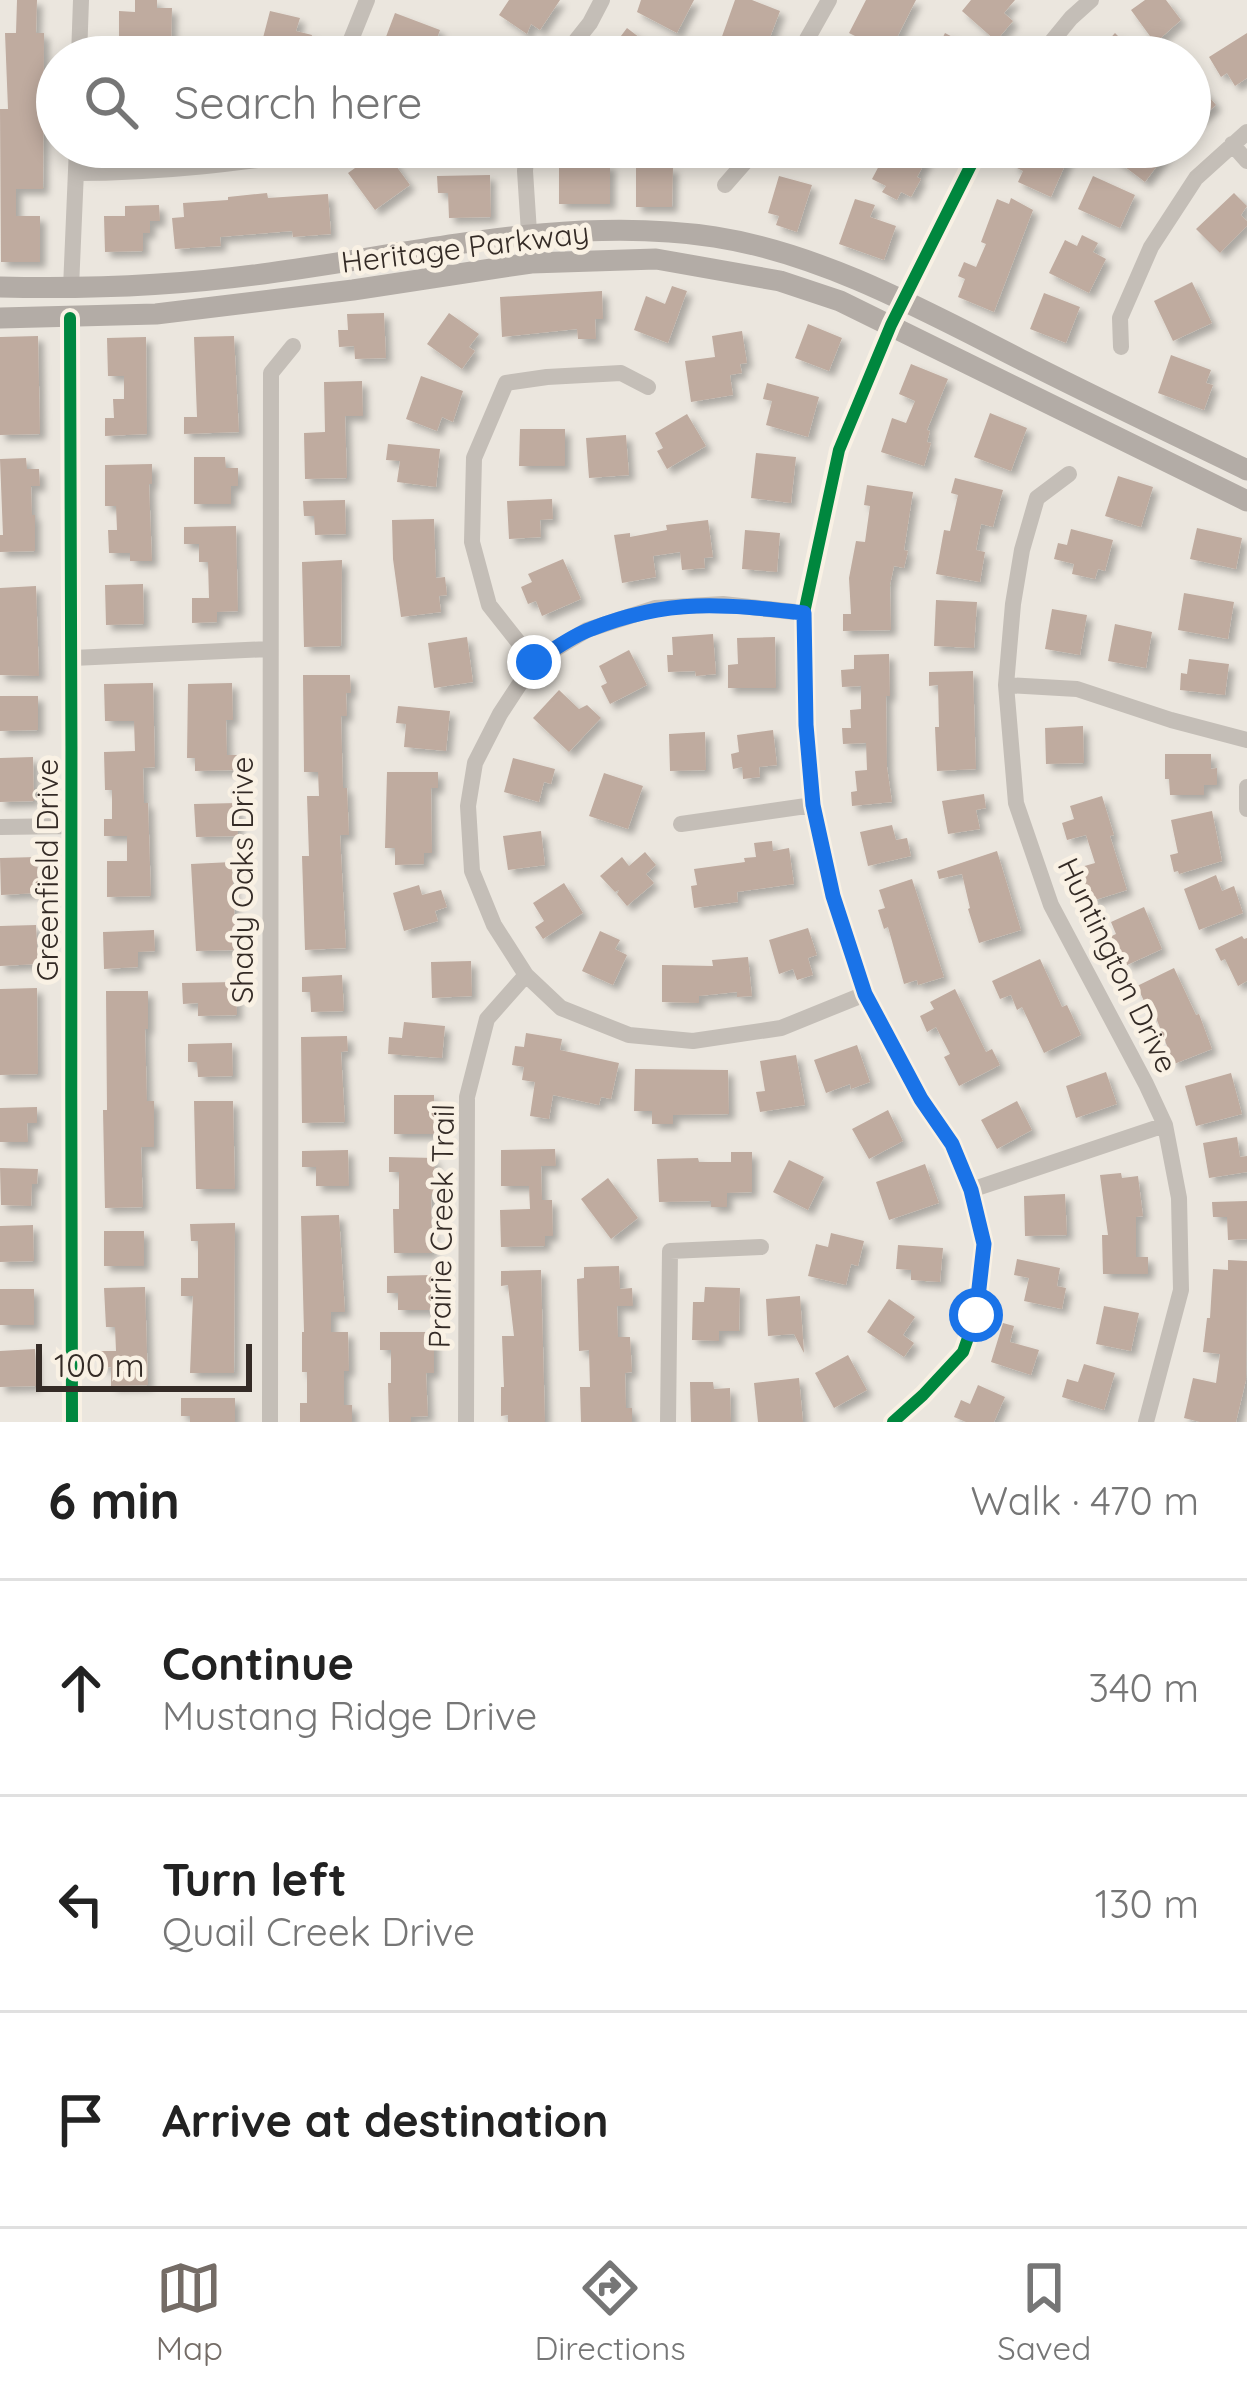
<!DOCTYPE html>
<html lang="en">
<head>
<meta charset="utf-8">
<style>
  :root { --surface:#fff; --page:#f2f2f2; --text:#222; --muted:#767676; --line:#e0e0e0; --accent:#746c66 }
  body { margin:0; font-family:Quicksand,sans-serif; background:var(--page); color:var(--text) }
  .scale { position:absolute; left:36px; bottom:30px; width:216px; box-sizing:border-box; padding-left:12px; border:6px solid #342b26; border-top:0; font-size:33px; line-height:42px; white-space:nowrap; color:#342b26; -webkit-text-stroke:9px #f9f1e4; paint-order:stroke }
  .stop { position:absolute; width:36px; height:36px; margin:-27px; border:9px solid #1a73e8; border-radius:50%; background:#fff }
  .stop.end { background:#1a73e8; border-color:#fff; box-shadow:0 3px 12px #0008 }
  .list { margin:0; padding:0; list-style:none }
  h2 { display:flex; justify-content:space-between; align-items:center; height:156px; margin:0; padding:0 48px; font-size:51px }
  h2 small { font-size:39px; font-weight:400; color:var(--muted) }
  .list li { display:grid; grid-template-columns:78px 1fr auto; gap:36px; align-items:center; box-sizing:border-box; height:216px; padding:0 48px; border-top:3px solid var(--line) }
  .list b { display:block; font-size:45px; white-space:nowrap }
  .list p { margin:0; font-size:39px; white-space:nowrap; color:var(--muted) }
  .list em { font-size:39px; font-style:normal; color:var(--muted) }
  .icon { flex:none; width:66px; height:66px; fill:none; stroke:currentColor; stroke-width:2; stroke-linecap:round; stroke-linejoin:round }
  .map { position:relative; flex:none; width:1247px; height:1422px; overflow:hidden }
  .search { position:absolute; background:var(--surface); box-shadow:0 6px 18px #0003; left:36px; right:36px; top:36px; height:132px; display:flex; align-items:center; gap:30px; box-sizing:border-box; padding:0 42px; border-radius:66px; color:var(--muted); font-size:45px }
  .sheet { height:804px; background:var(--surface) }
  nav { display:flex; justify-content:space-around; align-items:center; box-sizing:border-box; height:168px; border-top:3px solid var(--line); background:var(--surface); font-size:33px; color:var(--muted) }
  nav a { display:grid; justify-items:center; gap:6px }
  nav .on { color:var(--accent) }
  .map>svg:first-child { display:block }
  .building { fill:#bfab9f; filter:url(#shadow) }
  .lines { fill:none; stroke-linecap:round; stroke-linejoin:round }
  .minor { stroke:#c4beb7; stroke-width:16 }
  .major { stroke:#b3aca6; stroke-width:21 }
  .cycleway-casing { stroke:#f9f1e4; stroke-width:20 }
  .cycleway { stroke:#00873e; stroke-width:12 }
  .route { stroke:#1a73e8; stroke-width:15 }
  .labels { text-anchor:middle; dominant-baseline:central; stroke-width:10; stroke-linejoin:round; paint-order:stroke }
  .street-label { font-size:30px; fill:#342b26; stroke:#f9f1e4 }
</style>
</head>
<body>
<div class="map">
<svg width="1247" height="1422" viewBox="0 0 1247 1422">
  <defs>
    <filter id="shadow"><feDropShadow dx="5.5" dy="5.5" stdDeviation="3" flood-color="#0004"/></filter>
  </defs>
  <rect width="100%" height="100%" fill="#ebe6de"/>
  <path class="building" d="M17 0H37L36 33H44L43 189H16V216H40V262H1L0 109H8L5 33H16Z
    M135 0H157V8H172L171 49 119 48V11L135 12Z
    M509 0H560L540 30 531 24 527 34 499 15Z
    M641 0H694L677 33 637 12Z
    M735 0H752L780 11 766 48 746 41 739 57H703L711 38 720 42Z
    M866 0H916L887 57H852L861 39 849 33Z
    M971 0H1015L1004 13 1013 21 996 41 962 11Z
    M1145 0H1166L1181 20 1155 43 1131 10Z
    M270 11 300 18 296 31 312 35 308 52 298 50 296 57H258Z
    M395 13 440 30 430 57H400L381 50Z
    M627 28 665 57H605Z
    M945 33 991 57H933Z
    M1115 33 1139 57H1082L1097 41 1103 46Z
    M1247 33V78L1235 86 1227 73 1221 77 1209 57Z
    M1190 74 1216 105 1190 127V109L1198 101 1190 90Z
    M889 147H905L927 159 917 177 921 179 911 197 901 192 897 200 882 192 886 186 872 179Z
    M1021 147H1073L1051 197 1018 182 1023 171 1013 166Z
    M1120 147H1171L1145 182 1112 157Z
    M383 148 410 185 375 210 348 173Z
    M573 156H590V164H610V204H559V168H573Z
    M636 167H673L672 207H636Z
    M490 175 491 217 449 218 448 193H438L437 176Z
    M779 176 812 185 797 232 776 225 779 216 768 213Z
    M1093 176 1135 195 1120 228 1078 209Z
    M267 193 268 198 328 194 331 234 293 237 292 231 220 237 221 246 175 249 172 218 184 217 183 203 228 200V197Z
    M1234 193 1247 206 1241 215 1247 221V226L1220 253 1196 229Z
    M1011 198 1033 210 994 312 958 297 965 279 958 276 964 262 976 267 986 244 981 242 997 199 1009 204Z
    M855 199 875 205 870 217 896 226 884 260 839 244Z
    M159 205 160 221H150V233H143V251L105 252 104 216H125V206Z
    M1082 235 1098 243 1093 252 1106 259 1089 293 1049 273 1065 240 1077 246Z
    M1192 282 1212 323 1173 341 1154 301Z
    M672 286 687 291 668 343 634 330 646 296 665 304Z
    M602 291 603 319H595L596 339H578L577 329 502 337 500 297Z
    M1044 293 1080 307 1066 343 1030 329Z
    M384 313 386 358 355 359 354 346 339 347 338 330H348L347 314Z
    M449 313 479 334 469 347 475 351 462 369 427 344Z
    M808 324 842 338 829 371 795 358Z
    M742 331 747 363 740 364 742 373 730 375 733 395 691 402 685 361 715 357 712 336Z
    M38 336 40 434 0 435V337Z
    M234 336 239 432 184 434V417H197L194 337Z
    M146 337 147 434 105 436V418H114L113 399H124V376H108L107 338Z
    M1171 355 1211 370 1206 383 1213 385 1204 410 1158 393Z
    M911 364 948 379 927 430 930 431 927 442 931 443 924 466 881 452 892 418 906 423 915 401 899 394Z
    M421 376 463 391 453 422 442 417 437 431 406 419Z
    M362 381 363 416H345L347 478 305 479 304 433 325 432 324 382Z
    M767 383 819 397 808 437 766 425 772 401 763 399Z
    M990 413 1027 428 1011 471 974 457Z
    M687 414 706 446 667 469 657 451 663 448 655 433Z
    M520 429H565V466H519Z
    M626 435 629 475 589 478 586 438Z
    M388 444 440 449 436 487 397 482 400 461 386 460Z
    M756 453 796 457 791 503 751 498Z
    M194 457H225L226 468H238V486H231V504H194Z
    M26 458 27 469H39L40 486H31L32 515H35V551L0 552V535H3L0 459Z
    M152 464V484H149L152 561H130V553H109L108 530H117L116 506H105V465Z
    M1118 476 1153 487 1141 527 1105 516Z
    M955 478 1003 490 993 527 981 524 976 550 985 552 980 582 936 574 944 530 950 531 958 495 951 493Z
    M867 485 913 492 904 550 908 551 904 568 894 566 890 585 891 630 843 631V614H851L849 578 856 541 865 542 870 506 864 505Z
    M552 499 553 519 540 520 541 537 509 539 507 501Z
    M345 500 346 534 315 535 314 516H304L303 501Z
    M434 519 436 578 445 577 447 595 439 596 441 612 401 617 393 559 392 520Z
    M708 520 713 557 704 558 705 568 682 570 680 552 653 556 656 577 622 583 614 535 630 533V537L667 530 666 525Z
    M236 526 238 611 217 612V622L192 623V598H209L208 562H199V544H184V527Z
    M1197 528 1242 538 1236 569 1190 559Z
    M1071 529 1113 540 1105 571 1098 569 1095 579 1072 574 1074 564 1054 559 1058 543 1067 545Z
    M745 530 780 533 777 572 742 569Z
    M563 559 581 599 542 616 536 601 528 604 521 587 532 582 528 574Z
    M342 560 341 646 304 647 302 562Z
    M143 584 144 624 106 625 105 585Z
    M36 586 39 676 0 675V588Z
    M1184 593 1234 602 1228 639 1178 630Z
    M936 600 977 602 974 648 934 646Z
    M1052 609 1087 615 1080 655 1045 649Z
    M1115 624 1152 632 1146 668 1108 661Z
    M713 634 716 674 696 676 695 671 668 672 667 655H673L672 637Z
    M467 637 473 682 434 688 428 643Z
    M775 637 776 688H728V665L738 664 737 638Z
    M629 650 647 685 610 704 601 686 607 683 599 666Z
    M889 654 890 696H886L887 767 892 802 852 806 851 792 857 791 855 771 867 770 866 743 843 744 842 728H851L850 710 861 709V686L842 687 841 670 854 669V655Z
    M1189 659 1229 664 1225 695 1180 690 1181 673 1187 674Z
    M973 671 976 769 937 771 935 727H939L938 685 929 686V672Z
    M303 675H350L351 693H346L347 716H341L343 788H347L349 835H340L346 948 305 950 302 856H309L307 796H319L318 772H304Z
    M153 683 155 767 143 768 144 803H148L151 896 107 897V861H127V836H104V819H112V790H105L104 752 135 751 134 721H105L104 684Z
    M232 683 233 720H226L227 755H237L238 770 195 771V758H187L188 684Z
    M559 690 579 709 587 705 601 718 569 752 533 718Z
    M0 696H38V730L0 731Z
    M398 706 450 711 446 751 404 747 406 724 396 723Z
    M1083 726 1084 763 1046 764 1045 728Z
    M773 730 777 765 759 767 760 777 743 779 742 767 733 769 731 754 739 752 737 735Z
    M705 732 706 770 670 771 669 734Z
    M1165 754H1211V769L1217 768V785H1204V795H1170L1169 779H1165Z
    M33 757 34 801 0 802V758Z
    M513 758 555 769 551 784 544 782 539 802 504 792Z
    M387 772H438V788H431L432 853H424V864L395 865V848H385Z
    M604 773 643 786 628 829 589 816Z
    M984 794 986 808 976 810 980 829 948 834 942 801Z
    M1102 796 1114 835 1110 836 1127 890 1092 901 1088 885 1079 888 1074 869 1095 863 1086 835 1067 840 1062 823 1074 819 1070 806Z
    M237 803 238 836 196 837 194 804Z
    M1212 811 1222 861 1179 874 1178 871 1174 872 1170 855 1178 853 1171 820Z
    M892 825 896 840 907 838 911 856 868 866 860 832Z
    M541 831 545 865 508 870 503 836Z
    M772 841 773 851 789 848 794 884 737 892 738 902 694 908 691 886 697 885 694 869 745 862 744 858 756 857 754 843Z
    M997 851 1021 930 979 943 968 909 970 908 962 874 939 879 937 871Z
    M645 852 656 865 646 874 654 883 627 906 617 894 619 890 615 892 600 876 622 857 629 866Z
    M37 857 38 893 1 895 0 858Z
    M232 862 236 950 196 951 191 864Z
    M1216 875 1222 891 1234 886 1243 913 1199 930 1184 889Z
    M912 879 944 977 918 985 917 980 904 984 888 927 884 929 878 910 885 908 879 890Z
    M564 883 583 913 543 939 535 927 544 921 533 903Z
    M419 885 422 895 441 890 447 907 435 911 438 921 404 931 393 893Z
    M1144 907 1162 949 1127 965 1121 950 1112 955 1105 939 1116 934 1111 922Z
    M36 925 38 964 0 966V926Z
    M808 928 817 955 808 958 813 975 797 980 793 969 779 974 769 940Z
    M154 930 155 951 138 952V967L104 969 103 932Z
    M600 931 620 940 615 949 627 955 613 985 582 971Z
    M1242 936 1244 939 1247 938V981L1238 986 1225 959 1221 961 1215 949Z
    M748 957 752 996 737 997V992L699 996V1003L662 1002V965L713 966 712 960Z
    M1040 959 1062 1007 1067 1005 1081 1035 1044 1053 1022 1007 1017 1010 1011 995 1000 999 992 981Z
    M471 961 472 996 432 998 431 962Z
    M1174 968 1196 1015 1199 1014 1212 1049 1174 1064 1155 1015 1151 1016 1137 986Z
    M342 975 344 1011 311 1012 310 992H302V977Z
    M236 982 237 1015 198 1016V1003L183 1004 182 983Z
    M37 988 38 1074 0 1075V989Z
    M955 989 986 1052 992 1049 1000 1065 959 1086 944 1057 950 1054 936 1027 927 1032 920 1016 934 1009 930 1002Z
    M106 991H148V1029H145L147 1101H154V1147H141L143 1207 105 1208 103 1110H107Z
    M404 1022 445 1026 442 1058 388 1054 389 1037 402 1038Z
    M526 1033 562 1039 560 1050 619 1063 611 1099 601 1097 599 1105 553 1095 549 1119 530 1116 535 1082 522 1080 524 1067 512 1065 515 1046 524 1047Z
    M347 1036 348 1051 341 1052 345 1122 302 1123 301 1037Z
    M232 1043 233 1076 198 1077 197 1062H188V1044Z
    M857 1045 870 1082 851 1089 850 1084 826 1093 814 1060Z
    M796 1055 805 1105 760 1112 756 1092 765 1091 760 1061Z
    M635 1069 728 1070 729 1114 673 1115V1124H652V1111H634Z
    M1106 1072 1117 1104 1076 1118 1066 1086Z
    M1231 1073 1242 1114 1196 1126 1185 1086Z
    M394 1095H434V1134H394Z
    M194 1101H233L235 1189H196Z
    M1017 1101 1032 1130 997 1149 981 1120Z
    M37 1107V1123H27L28 1142H0V1108Z
    M888 1110 903 1141 869 1159 852 1129Z
    M1237 1137 1240 1157 1247 1156V1172L1209 1178 1203 1143Z
    M555 1149 556 1166H541L542 1200H552L553 1236H545V1246L501 1247 500 1210 530 1209 529 1186H501V1150Z
    M348 1150 349 1186H316V1167H302V1151Z
    M731 1152H752V1192L727 1193V1207H711V1201L659 1202 657 1159 698 1158 699 1162H731Z
    M389 1157 435 1158 434 1194H431L432 1253H394L393 1209H399V1172H389Z
    M789 1160 824 1177 808 1210 773 1192Z
    M925 1164 939 1203 889 1220 876 1182Z
    M0 1168 38 1169 37 1184H32L31 1206 1 1205Z
    M1121 1173 1122 1178 1138 1176 1143 1216 1136 1217V1257H1148V1274H1103L1102 1235H1108L1100 1175Z
    M608 1178 638 1218 611 1239 581 1199Z
    M1065 1194 1067 1235 1025 1236 1024 1196Z
    M1247 1201V1239L1228 1240 1227 1217H1213L1212 1202Z
    M339 1215 345 1312H331V1332H348L349 1371H344V1405H352V1422H300V1403H307V1372H302V1332H304L301 1216Z
    M235 1223 234 1373H190L193 1296H181V1278H198V1241H191L190 1224Z
    M33 1225 34 1261 0 1262V1226Z
    M104 1231H144V1266H104Z
    M831 1233 864 1241 858 1266 851 1264 846 1285 808 1276 816 1244 828 1247Z
    M898 1245 943 1248 940 1282 911 1280V1270L896 1269Z
    M1017 1259 1060 1268 1057 1286 1066 1288 1062 1309 1024 1301 1029 1278 1014 1275Z
    M1228 1260 1247 1261 1246 1380 1236 1422H1200L1184 1418 1193 1378 1216 1383 1220 1354 1203 1352 1207 1318H1210L1213 1269 1228 1270Z
    M619 1266 620 1289 632 1288 633 1306H617L618 1337H630L632 1372 625 1373 626 1408H632V1422H581L580 1387H590L589 1350 579 1351 577 1279 584 1278V1267Z
    M541 1270 545 1422H508V1415L501 1416V1387H504L502 1336H514L508 1285 501 1286V1271Z
    M432 1275 433 1310H398V1293H387V1276Z
    M145 1287 148 1385 111 1386V1367L102 1368 101 1351H116L115 1327H106L104 1288Z
    M705 1287 740 1288 739 1331H719V1341L692 1340 693 1302H704Z
    M0 1289H34V1325H0Z
    M800 1296 804 1353 794 1334 768 1336 766 1299Z
    M889 1299 915 1317 903 1335 914 1343 904 1357 867 1332Z
    M1104 1306 1139 1313 1131 1351 1096 1344Z
    M1003 1323 1014 1326 1010 1342 1039 1350 1031 1375 991 1362Z
    M380 1332H434V1373H426L428 1416 411 1417V1422H389L388 1383H391V1350H380Z
    M35 1349 36 1386 0 1387V1351Z
    M848 1355 867 1390 834 1408 815 1373Z
    M1084 1364 1115 1373 1104 1410 1062 1397 1067 1379 1078 1382Z
    M799 1378 803 1422H758L754 1383Z
    M690 1382H713L714 1389 730 1388 731 1422H691Z
    M978 1385 1005 1397 994 1422H966L954 1417 961 1400 970 1404Z
    M181 1398H235V1422H190V1416H181Z"/>
  <g class="lines">
    <path class="minor" d="M79 57 81 0
      M344 57 367 0
      M563 57 590 23 602 0
      M797 57 829 0
      M1039 57 1071 18 1091 0
      M1232 144 1247 161
      M527 147 525 171 531 263
      M76 173C162 173 240 163 325 151V147
      M725 185 746 161 754 147
      M71 288 77 147
      M70 318C73 686 70 1054 72 1422
      M1121 347 1120 318 1151 247 1196 178 1247 132
      M1069 474 1037 498 1022 550 1013 604 1006 685 1016 803 1051 905 1146 1084 1165 1125 1179 1198 1181 1290 1146 1422
      M804 613 723 604 655 608 587 630 534 662 500 714 475 763 468 806 472 871 494 925 526 975 561 1008 629 1035 693 1041 781 1028 865 994
      M73 658 269 649
      M534 662 489 605 472 542 474 458 506 383 547 377 621 373 648 387
      M1006 685 1077 689 1171 720 1247 740
      M1247 787V809
      M681 824 813 805
      M0 827 70 826
      M971 1190 1165 1125
      M270 1422 271 373 293 346
      M466 1422 467 1097 487 1019 526 975
      M668 1422 670 1251 761 1247
      M893 1422 923 1395 963 1352 976 1315 984 1244 971 1190 952 1144 921 1099 865 994 833 896 813 805 806 725 804 613 839 450 891 325 980 147"/>
    <path class="major" d="M0 287C85 289 170 286 254 275 406 256 562 214 715 237 824 254 929 313 1026 362 1099 399 1173 434 1247 470
      M0 318 156 314 353 290 531 263 656 259 780 281 840 301 1247 501"/>
    <g class="cycleway-casing">
      <path id="cycleway" d="M70 318C73 686 70 1054 72 1422
        M893 1422 923 1395 963 1352 976 1315 984 1244 971 1190 952 1144 921 1099 865 994 833 896 813 805 806 725 804 613 839 450 891 325 980 147"/>
    </g>
    <use href="#cycleway" class="cycleway"/>
  </g>
  <g class="lines">
    <path class="route" d="M534 662C552 651 571 636 591 629 669 598 723 604 804 613L806 725 813 805 833 896 865 994 921 1099 952 1144 971 1190 984 1244 976 1315"/>
  </g>
  <g class="labels">
    <g class="street-label">
      <text transform="translate(465 247) rotate(-7)">Heritage Parkway</text>
      <text transform="translate(47 870) rotate(-90)">Greenfield Drive</text>
      <text transform="translate(242 880) rotate(-90)">Shady Oaks Drive</text>
      <text transform="translate(1118 965) rotate(64)">Huntington Drive</text>
      <text transform="translate(441 1226) rotate(-89)">Prairie Creek Trail</text>
    </g>
  </g>
</svg>
<div class="scale">100 m</div>
<div class="stop" style="left:976px;top:1315px"></div>
<div class="stop end" style="left:534px;top:662px"></div>
<div class="search"><svg class="icon" aria-label="search" viewBox="0 0 24 24"><circle cx="10" cy="10" r="6"/><path d="M15 15l6 6"/></svg>Search here</div>
</div>
<section class="sheet">
<h2>6 min<small>Walk · 470 m</small></h2>
<ul class="list">
<li><svg class="icon" aria-label="ahead" viewBox="0 0 24 24"><path d="M12 20V5M6 11l6-6 6 6"/></svg><div><b>Continue</b><p>Mustang Ridge Drive</p></div><em>340 m</em></li>
<li><svg class="icon" aria-label="left" viewBox="0 0 24 24"><path d="M17 20v-9H6M10 6l-5 5 5 5"/></svg><div><b>Turn left</b><p>Quail Creek Drive</p></div><em>130 m</em></li>
<li><svg class="icon" aria-label="arrive" viewBox="0 0 24 24"><path d="M6 21V4h12l-3 4 3 4H6"/></svg><div><b>Arrive at destination</b></div></li>
</ul>
</section>
<nav>
<a class="on"><svg class="icon" aria-label="map" viewBox="0 0 24 24"><path d="M3 6l6-2 6 2 6-2v14l-6 2-6-2-6 2zM9 4v14M15 6v14"/></svg>Map</a>
<a><svg class="icon" aria-label="directions" viewBox="0 0 24 24"><path d="M12 3l9 9-9 9-9-9zM9 14v-3h6M13 9l2 2-2 2"/></svg>Directions</a>
<a><svg class="icon" aria-label="saved" viewBox="0 0 24 24"><path d="M7 4h10v16l-5-4-5 4z"/></svg>Saved</a>
</nav>
</body>
</html>
